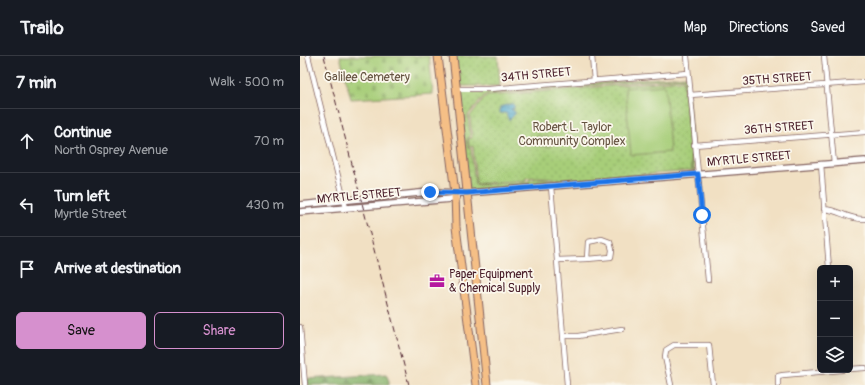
<!DOCTYPE html>
<html lang="en">
<head>
<meta charset="utf-8">
<style>
  :root { --surface:#171b24; --page:#242831; --text:#f1f3f6; --muted:#9ea1a6; --line:#363941; --accent:#d690ce }
  body { margin:0; font-family:Pangolin,sans-serif; background:var(--page); color:var(--text) }
  .controls { position:absolute; right:12px; bottom:12px; display:grid; overflow:hidden; border-radius:6px; box-shadow:0 4px 16px #0002 }
  .controls button { width:36px; height:36px; display:grid; place-items:center; padding:0; border:0; border-bottom:1px solid var(--line); background:var(--surface); color:var(--text); font:20px sans-serif }
  .stop { position:absolute; width:12px; height:12px; margin:-9px; border:3px solid #1a73e8; border-radius:50%; background:#fff }
  .stop.end { background:#1a73e8; border-color:#fff; box-shadow:0 1px 4px #0008 }
  .list { margin:0; padding:0; list-style:none }
  h2 { display:flex; justify-content:space-between; align-items:center; height:52px; margin:0; padding:0 16px; font-size:17px }
  h2 small { font-size:13px; font-weight:400; color:var(--muted) }
  .list li { display:grid; grid-template-columns:26px 1fr auto; gap:12px; align-items:center; box-sizing:border-box; height:64px; padding:0 16px; border-top:1px solid var(--line) }
  .list b { display:block; font-size:15px; white-space:nowrap }
  .list p { margin:0; font-size:13px; white-space:nowrap; color:var(--muted) }
  .list em { font-size:13px; font-style:normal; color:var(--muted) }
  .actions { display:flex; gap:8px; padding:12px 16px }
  .actions a { flex:1; padding:9px 0; border:1px solid var(--accent); border-radius:6px; text-align:center; font-size:14px; color:var(--accent) }
  .actions .main { background:var(--accent); color:#111 }
  .icon { flex:none; width:22px; height:22px; fill:none; stroke:currentColor; stroke-width:2; stroke-linecap:round; stroke-linejoin:round }
  .map { position:relative; flex:none; width:565px; height:329px; overflow:hidden }
  header { display:flex; align-items:center; gap:24px; box-sizing:border-box; height:56px; padding:0 20px; background:var(--surface); border-bottom:1px solid var(--line) }
  header strong { font-size:19px }
  nav { display:flex; gap:22px; margin-inline-start:auto; font-size:14px }
  main { display:flex }
  aside { flex:1; background:var(--surface) }
  .map>svg:first-child { display:block }
  .forest { fill:url(#forest-firs); stroke:#68684a }
  .cemetery { fill:url(#cemetery-stones); stroke:#787652 }
  .park { fill:url(#park-dots); stroke:#787652 }
  .garden { fill:#a7ce79; stroke:#787652 }
  .water { fill:url(#water-rules); stroke:#4e667d }
  .lines { fill:none; stroke-linecap:round; stroke-linejoin:round }
  .minor-casing { stroke:#846360; stroke-width:6 }
  .tertiary-casing { stroke:#846360; stroke-width:8 }
  .primary-casing { stroke:#846360; stroke-width:9 }
  .minor { stroke:#fff; stroke-width:4.5 }
  .tertiary { stroke:#fff; stroke-width:5.5 }
  .primary { stroke:#f5bf86; stroke-width:7 }
  .rail { stroke:#4a1f2b; stroke-width:1; stroke-dasharray:6 3; stroke-linecap:butt }
  .route { stroke:#1a73e8; stroke-width:5 }
  .labels { text-anchor:middle; dominant-baseline:central; stroke-width:3.5; stroke-linejoin:round; paint-order:stroke }
  .street-label { font-size:12px; fill:#4a1f2b; stroke:#fbf7ec }
  .park-label { font-size:12px; fill:#665442; stroke:#fbf7ec }
  .poi-label { font-size:12px; fill:#4a1f2b; stroke:#fbf7ec; text-anchor:start }
</style>
</head>
<body>
<header>
<strong>Trailo</strong>
<nav><a>Map</a><a>Directions</a><a>Saved</a></nav>
</header>
<main>
<aside>
<h2>7 min<small>Walk · 500 m</small></h2>
<ul class="list">
<li><svg class="icon" aria-label="ahead" viewBox="0 0 24 24"><path d="M12 20V5M6 11l6-6 6 6"/></svg><div><b>Continue</b><p>North Osprey Avenue</p></div><em>70 m</em></li>
<li><svg class="icon" aria-label="left" viewBox="0 0 24 24"><path d="M17 20v-9H6M10 6l-5 5 5 5"/></svg><div><b>Turn left</b><p>Myrtle Street</p></div><em>430 m</em></li>
<li><svg class="icon" aria-label="arrive" viewBox="0 0 24 24"><path d="M6 21V4h12l-3 4 3 4H6"/></svg><div><b>Arrive at destination</b></div></li>
</ul>
<div class="actions"><a class="main">Save</a><a>Share</a></div>
</aside>
<div class="map">
<svg width="565" height="329" viewBox="0 0 565 329">
  <defs>
    <pattern id="forest-firs" width="22" height="20" patternUnits="userSpaceOnUse"><rect width="22" height="20" fill="#85b169"/><path d="M5 1l3.5 6h-7zM16 11l3.5 6h-7z" fill="#6f8f57"/></pattern>
    <pattern id="cemetery-stones" width="16" height="16" patternUnits="userSpaceOnUse"><rect width="16" height="16" fill="#a7ce79"/><path d="M2 7V4a2 2 0 0 1 4 0v3zM10 15v-3a2 2 0 0 1 4 0v3z" fill="#91b069"/></pattern>
    <pattern id="park-dots" width="8" height="8" patternUnits="userSpaceOnUse"><rect width="8" height="8" fill="#a7ce79"/><path d="M2 2h.1M6 6h.1" fill="none" stroke="#91b069" stroke-width="1.8" stroke-linecap="round"/></pattern>
    <pattern id="water-rules" width="6" height="5" patternUnits="userSpaceOnUse"><rect width="6" height="5" fill="#52accf"/><path d="M0 2.5h6" fill="none" stroke="#468ba8"/></pattern>
  </defs>
  <rect width="100%" height="100%" fill="#fbf7ec"/>
  <filter id="ink" filterUnits="userSpaceOnUse"><feTurbulence type="fractalNoise" baseFrequency=".025" numOctaves="2"/><feDisplacementMap in="SourceGraphic" scale="8" xChannelSelector="R" yChannelSelector="G"/><feConvolveMatrix kernelMatrix="1 2 1 2 8 2 1 2 1" color-interpolation-filters="sRGB"/></filter>
  <filter id="wash" filterUnits="userSpaceOnUse"><feTurbulence type="fractalNoise" baseFrequency=".012" numOctaves="4" result="noise"/><feDisplacementMap in="SourceGraphic" scale="16" xChannelSelector="R" yChannelSelector="G"/><feGaussianBlur stdDeviation="0.9" result="paint"/><feColorMatrix in="noise" values="0 0 0 0 0 0 0 0 0 0 0 0 0 0 0 0 0 1.4 0 .05"/><feComposite in="paint" operator="in"/></filter>
  <g filter="url(#wash)">
    <rect width="100%" height="100%" fill="#f1e0c3"/>
    <path class="forest" d="M86 318 89 325V329H7L6 323Z"/>
    <path class="cemetery" d="M40 0H129L133 38 51 43Z"/>
    <path class="park" d="M155 0H198L200 30H159Z
      M386 20 395 116H393L384 22 186 38 168 59 170 80 167 83 168 91 171 92 175 129 226 126C235 119 255 124 265 127L169 135 160 35H189Z
      M383 24 392 115 265 125C252 121 240 120 226 122V124L176 128 173 90H169L168 82H172L170 60 186 40Z"/>
    <path class="garden" d="M365 29 370 96 331 99 325 32Z
      M237 80 252 82 251 91 235 89Z"/>
    <path class="water" d="M211 48H214V53H211L216 57 209 64 206 57H200V51Z"/>
  </g>
  <g filter="url(#ink)">
    <g class="lines">
      <g class="minor-casing">
        <path id="minor" d="M8 0 46 152
          M292 0 294 25
          M387 0 408 224
          M524 0 534 108
          M157 33H189L388 17
          M390 39 565 26
          M394 89 565 76
          M521 108 529 212
          M251 130 267 329
          M524 153C540 154 548 164 565 163
          M302 183 310 186 312 194 311 201 287 203 288 186Z
          M257 204 287 203
          M0 271 5 329
          M263 280H278L322 273
          M550 313 565 312
          M371 329 365 301 366 294 374 289H409L413 329
          M478 329V320L483 319 542 314"/>
      </g>
      <g class="tertiary-casing">
        <path id="tertiary" d="M0 149 129 136 167 137 565 105
          M0 156 151 143 157 141"/>
      </g>
      <g class="primary-casing">
        <path id="primary" d="M138 0 155 137 156 171 176 329
          M153 0 187 329"/>
      </g>
      <use href="#minor" class="minor"/>
      <use href="#tertiary" class="tertiary"/>
      <use href="#primary" class="primary"/>
      <path class="rail" d="M24 0 109 329"/>
    </g>
  </g>
  <g class="lines" filter="url(#ink)">
    <path class="route" d="M130 136 167 137 398 118 402 159"/>
  </g>
  <defs>
    <g id="office-bare" transform="scale(1.2)"><path d="M-6-3h4V-5.5h4V-3h4V5H-6ZM-1-4.5V-3h2v-1.5ZM-6 0V1H6V0Z" fill="#b5179e" stroke="#fbf7ec" stroke-width="2.5" paint-order="stroke"/></g>
  </defs>
  <g fill-rule="evenodd">
    <use href="#office-bare" x="137" y="225"/>
  </g>
  <g class="labels">
    <g class="street-label">
      <text transform="translate(236 19) rotate(-5)">34TH STREET</text>
      <text transform="translate(477 23) rotate(-4)">35TH STREET</text>
      <text transform="translate(479 72) rotate(-4)">36TH STREET</text>
      <text transform="translate(449 103) rotate(-5)">MYRTLE STREET</text>
      <text transform="translate(59 140) rotate(-5)">MYRTLE STREET</text>
    </g>
    <g class="park-label">
      <text x="67" y="21">Galilee Cemetery</text>
      <text x="272" y="71">Robert L. Taylor<tspan x="272" dy="14">Community Complex</tspan></text>
    </g>
    <g class="poi-label">
      <text x="149" y="218">Paper Equipment<tspan x="149" dy="14">&amp; Chemical Supply</tspan></text>
    </g>
  </g>
</svg>
<div class="controls">
<button>+</button>
<button>−</button>
<button><svg class="icon" aria-label="layers" viewBox="0 0 24 24"><path d="M12 4l9 5-9 5-9-5zM3 14l9 5 9-5"/></svg></button>
</div>
<div class="stop" style="left:402px;top:159px"></div>
<div class="stop end" style="left:130px;top:136px"></div>
</div>
</main>
</body>
</html>
